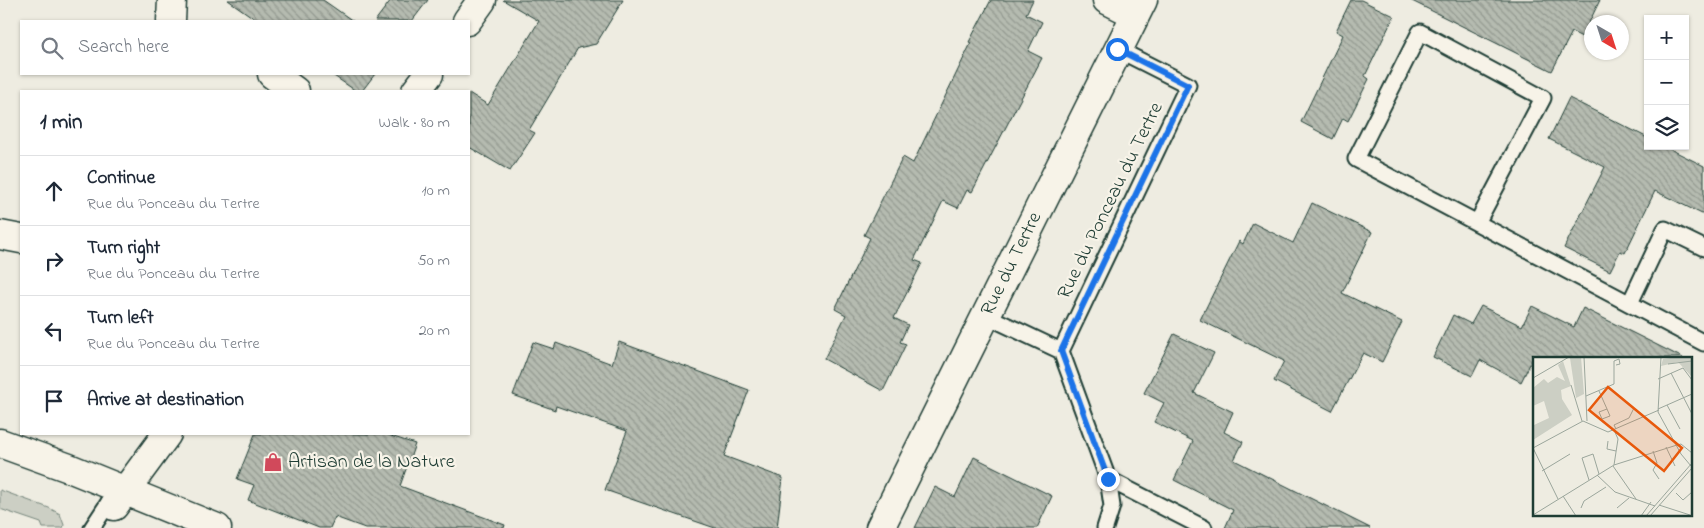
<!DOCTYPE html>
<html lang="en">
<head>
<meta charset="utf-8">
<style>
  :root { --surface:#fff; --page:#f6f6f7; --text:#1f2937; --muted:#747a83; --line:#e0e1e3 }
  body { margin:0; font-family:"Indie Flower",sans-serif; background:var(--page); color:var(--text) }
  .controls { position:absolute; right:15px; top:15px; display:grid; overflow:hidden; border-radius:0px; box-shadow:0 1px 4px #0004 }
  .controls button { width:45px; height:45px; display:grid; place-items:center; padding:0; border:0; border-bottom:1px solid var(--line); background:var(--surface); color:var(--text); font:25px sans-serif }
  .compass { position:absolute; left:1584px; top:15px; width:45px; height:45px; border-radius:50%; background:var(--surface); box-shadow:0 1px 4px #0004; rotate:141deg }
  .stop { position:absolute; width:15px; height:15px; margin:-11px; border:4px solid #1a73e8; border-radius:50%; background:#fff }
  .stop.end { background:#1a73e8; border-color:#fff; box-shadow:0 1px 5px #0008 }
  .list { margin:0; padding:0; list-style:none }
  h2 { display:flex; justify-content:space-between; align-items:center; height:65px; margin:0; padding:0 20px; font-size:21px }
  h2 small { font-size:16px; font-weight:400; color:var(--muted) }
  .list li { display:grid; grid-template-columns:32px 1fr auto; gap:15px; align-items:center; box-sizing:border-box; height:70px; padding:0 20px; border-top:1px solid var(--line) }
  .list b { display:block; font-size:19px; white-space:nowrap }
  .list p { margin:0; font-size:16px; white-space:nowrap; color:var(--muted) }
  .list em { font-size:16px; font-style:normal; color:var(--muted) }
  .icon { flex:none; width:28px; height:28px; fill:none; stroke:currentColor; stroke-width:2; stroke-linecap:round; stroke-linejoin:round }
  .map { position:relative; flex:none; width:1704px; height:528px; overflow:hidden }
  .search { position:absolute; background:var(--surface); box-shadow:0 1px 4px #0004; left:20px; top:20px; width:450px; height:55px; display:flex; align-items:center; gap:12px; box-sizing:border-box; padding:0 18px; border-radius:0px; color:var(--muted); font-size:19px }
  .panel { position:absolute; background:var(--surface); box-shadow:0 1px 4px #0004; left:20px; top:90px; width:450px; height:345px; border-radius:0px }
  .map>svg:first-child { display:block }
  .grass { fill:#cccfc4; stroke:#76867c }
  .building { fill:url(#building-back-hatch); stroke:#1f3d34 }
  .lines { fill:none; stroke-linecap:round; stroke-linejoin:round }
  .service-casing { stroke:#1f3d34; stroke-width:19 }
  .minor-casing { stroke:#1f3d34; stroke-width:31 }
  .tertiary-casing { stroke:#1f3d34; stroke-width:31 }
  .service { stroke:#f7f3e8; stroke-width:15 }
  .minor { stroke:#f7f3e8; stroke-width:28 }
  .tertiary { stroke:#f7f3e8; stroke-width:28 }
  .route { stroke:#1a73e8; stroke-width:6 }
  .labels { text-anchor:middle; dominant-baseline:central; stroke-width:4.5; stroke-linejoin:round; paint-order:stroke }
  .street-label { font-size:20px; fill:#1f3d34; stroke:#f7f3e8 }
  .poi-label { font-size:20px; fill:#1f3d34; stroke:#f7f3e8; text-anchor:start }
  .inset-road { fill:none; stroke:#9ba69c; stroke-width:1 }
  .view { fill:#e8590c; fill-opacity:0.15; stroke:#e8590c; stroke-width:2.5 }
  .inset-edge { fill:none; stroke:#1f3d34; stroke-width:2.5 }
</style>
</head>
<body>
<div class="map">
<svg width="1704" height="528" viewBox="0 0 1704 528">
  <defs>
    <pattern id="building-back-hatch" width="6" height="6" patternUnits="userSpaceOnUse" patternTransform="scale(1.25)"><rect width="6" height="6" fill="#b5bbb0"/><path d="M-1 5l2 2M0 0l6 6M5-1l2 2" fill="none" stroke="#939990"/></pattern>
  </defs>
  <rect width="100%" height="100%" fill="#eeece1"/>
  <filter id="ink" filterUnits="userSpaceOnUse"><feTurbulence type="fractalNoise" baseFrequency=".02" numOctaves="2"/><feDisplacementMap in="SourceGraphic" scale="10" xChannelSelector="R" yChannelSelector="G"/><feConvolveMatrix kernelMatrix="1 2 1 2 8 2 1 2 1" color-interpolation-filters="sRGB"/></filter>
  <g filter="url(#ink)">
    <path class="grass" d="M0 490 49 508 60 514 64 525 63 528H43L41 523 0 509Z"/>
    <path class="building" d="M228 0H323L353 21H258Z
      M391 0H428L412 21H375Z
      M503 0H623L596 44 578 48 529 130 535 133 510 171 469 147V93L488 105 539 21Z
      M991 0H1033L1026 14 1042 22 1028 51 1042 58 972 192 967 190 958 208 943 201 914 260 922 263 894 318 908 325 900 342 906 344 883 391 824 359 846 315 835 309 870 238 864 235 903 157 913 163 971 43 969 42Z
      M1351 0H1361L1394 16 1365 76 1369 79 1348 121 1343 118 1333 139 1301 122 1343 35 1336 31Z
      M1410 0H1600L1582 37 1572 32 1552 71Z
      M331 74H375L362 91H356Z
      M1569 98 1648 138V146H1664L1704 166V215L1655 191 1625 253 1620 251 1610 271 1564 248 1605 167 1549 139Z
      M1312 203 1372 232 1342 293 1402 322 1382 362 1363 353 1332 411 1274 381 1284 361 1200 320 1239 241 1243 244 1253 223 1293 243Z
      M1481 306 1522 326 1532 306 1574 327 1583 308 1683 358H1533L1521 382 1480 360 1472 376 1433 357 1453 315 1471 324Z
      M1174 334 1214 353 1194 393 1233 412 1224 432 1243 442 1234 460 1370 528H1225L1233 510 1174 480 1193 441 1154 422 1164 403 1144 393Z
      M533 342 554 349 556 343 612 364 619 342 749 390 724 456 783 478 777 528H715L605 490 627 431 556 406 555 410 513 395Z
      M255 434H385L415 444 400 486 505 525 504 528H365L335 517 330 528H319L248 500 254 485 237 479Z
      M974 457 1052 496 1037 528H915L935 487 955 497Z"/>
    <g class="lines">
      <g class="service-casing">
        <path id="service" d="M1477 223 1543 98 1420 32 1356 159C1472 220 1588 281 1704 343
          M1630 303 1665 229 1704 248
          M987 316 1061 351
          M1108 479 1204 528
          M92 528 113 496
          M1105 528 1112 506 1108 479 1061 351 1188 85 1117 49"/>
      </g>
      <g class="minor-casing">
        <g id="minor">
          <path d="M1107 0 1135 14"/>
          <path d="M171 21 172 0"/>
          <path d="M467 21 482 0"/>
          <path d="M272 74 295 91"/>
          <path d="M416 91 429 74"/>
          <path d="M0 235 21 239"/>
          <path d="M114 506 167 434"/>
          <path id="s1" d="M880 528 1143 0"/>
        </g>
      </g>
      <g class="tertiary-casing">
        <path id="tertiary" d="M0 443 69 468 217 528"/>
      </g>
      <use href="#service" class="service"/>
      <use href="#minor" class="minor"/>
      <use href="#tertiary" class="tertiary"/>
    </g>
  </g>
  <g class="lines" filter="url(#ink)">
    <path class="route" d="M1108 479 1061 351 1188 85 1117 49"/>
  </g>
  <defs>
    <g id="shop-bare" transform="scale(1.5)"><path d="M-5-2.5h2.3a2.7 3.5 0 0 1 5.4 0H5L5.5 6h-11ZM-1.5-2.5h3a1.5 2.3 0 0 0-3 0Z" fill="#d1495b" stroke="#f7f3e8" stroke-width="2.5" paint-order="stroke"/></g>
  </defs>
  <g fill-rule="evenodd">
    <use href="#shop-bare" x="273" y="462"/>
  </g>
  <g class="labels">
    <g class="street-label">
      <text transform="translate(1111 201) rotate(-64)">Rue du Ponceau du Tertre</text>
      <text stroke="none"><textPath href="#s1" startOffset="295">Rue du Tertre</textPath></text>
    </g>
    <g class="poi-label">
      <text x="288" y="462">Artisan de la Nature</text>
    </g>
  </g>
  <g transform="translate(1533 357)">
    <rect width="159" height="159" fill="#eeece1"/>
    <path d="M30 4 38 29 28 33 29 42 39 58 0 83 1 68 16 61 11 44 0 49V31L11 22 15 26 24 20 32 24 25 8Z" fill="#cccfc4"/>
    <path d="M145 0H159V20L145 5 128 9 130 2Z" fill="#cccfc4"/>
    <path d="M48 0 51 37 43 41 37 1Z" fill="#cccfc4"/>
    <path class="inset-road" d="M51 0 54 64M128 0 125 55 148 97 158 109M135 7 159 4M138 16 159 57M0 21 36 0M125 22 150 11 159 23M38 28 49 64M66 34 74 52 66 55 69 62 77 59 74 52M53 39 81 27V4L86 2 87 7 83 8M134 48 147 72M125 52 159 37M83 72 81 68 96 61 101 51M75 84 74 92 83 94M144 88 148 87 159 96M133 90 142 109M120 94 124 106 120 113 126 122M81 108 85 82 81 73M80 109 103 142M9 114 37 97M64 118 82 135 122 149M56 123 49 101 60 97 66 117M143 136 150 143 159 135M30 139 43 159M25 142 0 91 50 64 75 75 126 53M126 148 157 158M48 151 51 144 73 130M84 151 96 141M0 158 81 108 144 88M108 159 118 145M113 159 159 106M117 159 159 111"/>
    <path class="view" d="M75 30 149 91 131 114 56 53Z"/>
    <rect width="159" height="159" class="inset-edge"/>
  </g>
</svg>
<div class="controls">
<button>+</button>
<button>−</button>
<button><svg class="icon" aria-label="layers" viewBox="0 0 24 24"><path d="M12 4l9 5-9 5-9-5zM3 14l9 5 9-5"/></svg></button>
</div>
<svg class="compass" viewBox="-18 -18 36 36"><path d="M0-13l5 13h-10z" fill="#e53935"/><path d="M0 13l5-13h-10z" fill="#747a83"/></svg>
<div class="stop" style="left:1117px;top:49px"></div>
<div class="stop end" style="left:1108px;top:479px"></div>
<div class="search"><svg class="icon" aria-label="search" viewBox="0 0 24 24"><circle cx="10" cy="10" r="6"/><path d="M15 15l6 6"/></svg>Search here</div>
<section class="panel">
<h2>1 min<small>Walk · 80 m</small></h2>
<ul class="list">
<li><svg class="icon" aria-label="ahead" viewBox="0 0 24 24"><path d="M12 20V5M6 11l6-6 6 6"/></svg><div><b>Continue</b><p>Rue du Ponceau du Tertre</p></div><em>10 m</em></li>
<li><svg class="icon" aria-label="right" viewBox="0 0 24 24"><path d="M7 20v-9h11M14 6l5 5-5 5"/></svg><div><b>Turn right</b><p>Rue du Ponceau du Tertre</p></div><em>50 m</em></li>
<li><svg class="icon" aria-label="left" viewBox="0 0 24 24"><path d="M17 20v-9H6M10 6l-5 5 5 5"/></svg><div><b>Turn left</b><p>Rue du Ponceau du Tertre</p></div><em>20 m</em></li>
<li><svg class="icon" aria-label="arrive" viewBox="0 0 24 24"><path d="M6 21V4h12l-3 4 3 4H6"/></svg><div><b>Arrive at destination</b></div></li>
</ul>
</section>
</div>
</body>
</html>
